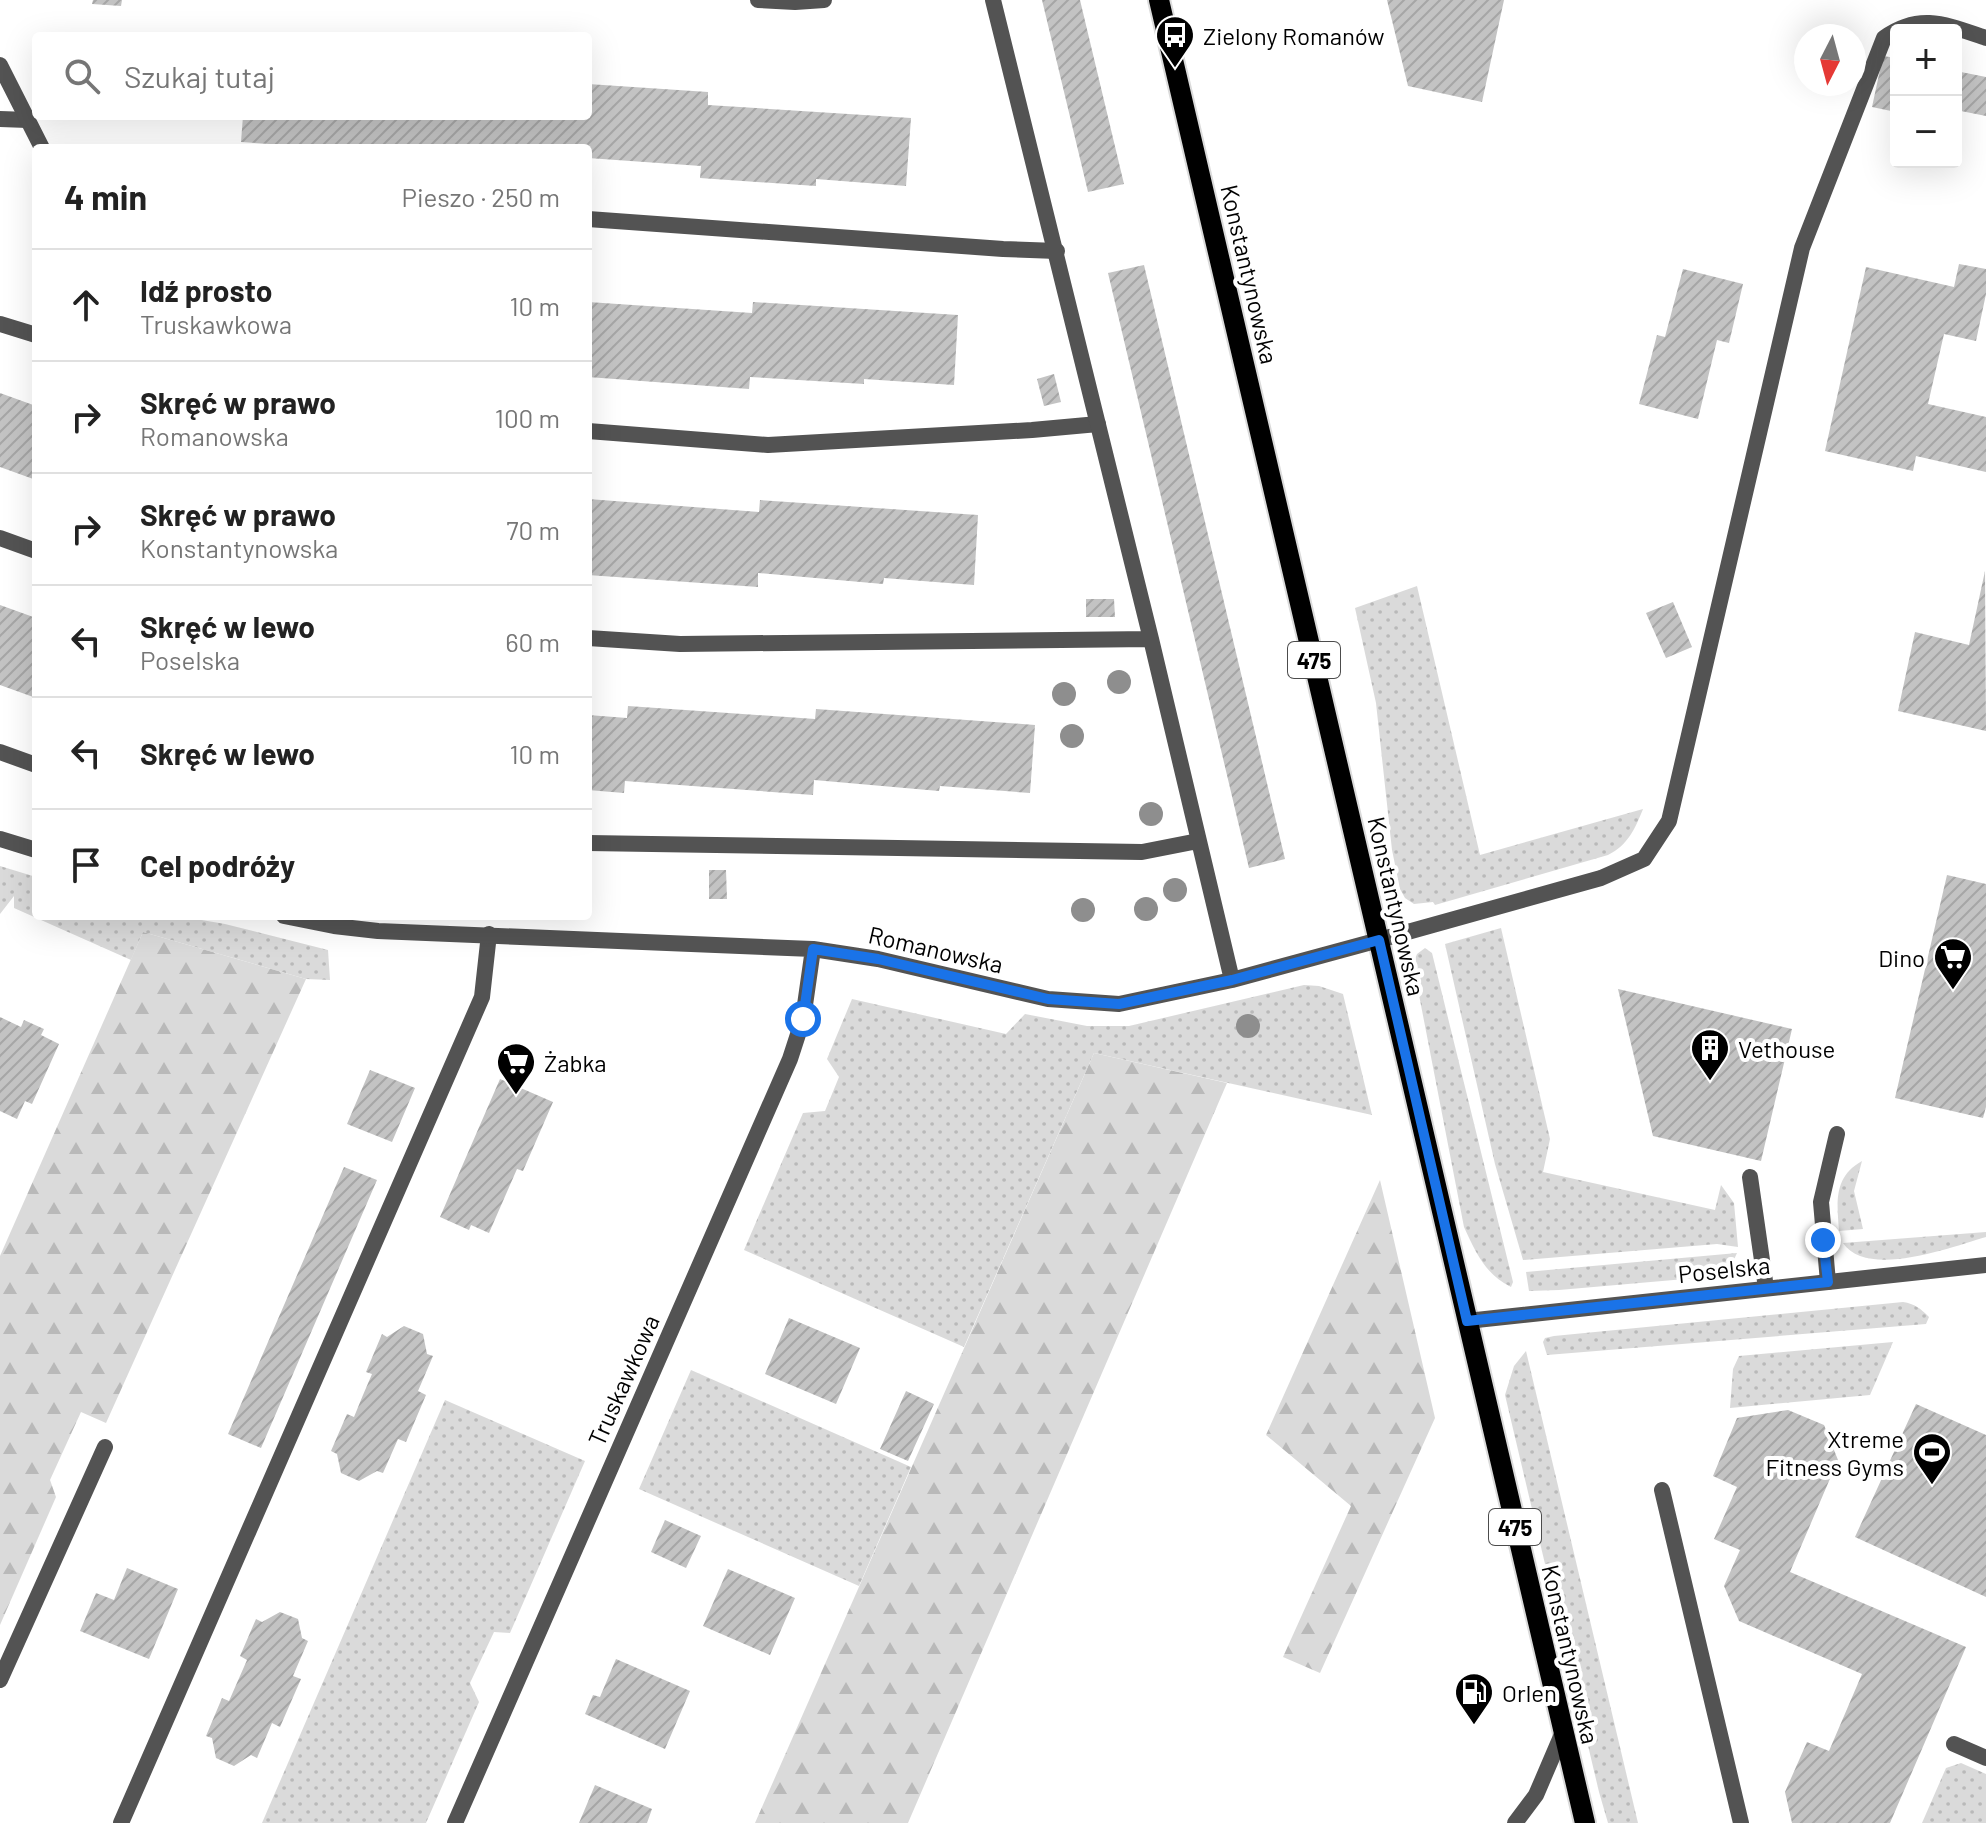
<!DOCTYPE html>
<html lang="pl">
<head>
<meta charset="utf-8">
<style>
  :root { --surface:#fff; --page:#f2f2f2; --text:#222; --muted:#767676; --line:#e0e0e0 }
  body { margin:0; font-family:Barlow,sans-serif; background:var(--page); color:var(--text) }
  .controls { position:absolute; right:24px; top:24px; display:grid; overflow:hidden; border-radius:8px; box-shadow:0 8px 32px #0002 }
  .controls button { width:72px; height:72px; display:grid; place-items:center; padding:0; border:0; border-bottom:2px solid var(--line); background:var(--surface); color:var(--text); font:40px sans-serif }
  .compass { position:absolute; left:1794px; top:24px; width:72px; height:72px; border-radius:50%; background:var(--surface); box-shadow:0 8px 32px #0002; rotate:186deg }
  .stop { position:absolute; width:24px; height:24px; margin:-18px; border:6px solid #1a73e8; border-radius:50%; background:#fff }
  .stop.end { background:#1a73e8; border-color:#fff; box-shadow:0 2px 8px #0008 }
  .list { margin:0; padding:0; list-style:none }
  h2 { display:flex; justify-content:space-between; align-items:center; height:104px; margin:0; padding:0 32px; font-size:34px }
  h2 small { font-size:26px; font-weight:400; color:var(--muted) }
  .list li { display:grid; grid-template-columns:52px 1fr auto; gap:24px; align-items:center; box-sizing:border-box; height:112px; padding:0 32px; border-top:2px solid var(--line) }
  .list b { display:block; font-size:30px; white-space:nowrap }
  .list p { margin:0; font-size:26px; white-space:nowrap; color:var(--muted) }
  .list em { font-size:26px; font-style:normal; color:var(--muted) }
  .icon { flex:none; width:44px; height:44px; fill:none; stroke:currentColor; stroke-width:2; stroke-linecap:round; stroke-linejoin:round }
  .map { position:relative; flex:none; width:1986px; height:1823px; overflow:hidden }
  .search { position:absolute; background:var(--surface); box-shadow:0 8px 32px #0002; left:32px; top:32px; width:560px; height:88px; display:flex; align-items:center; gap:20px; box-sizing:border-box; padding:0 28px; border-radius:8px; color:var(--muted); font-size:30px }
  .panel { position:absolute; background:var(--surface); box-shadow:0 8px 32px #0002; left:32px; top:144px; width:560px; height:776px; border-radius:8px }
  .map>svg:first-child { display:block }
  .grass { fill:url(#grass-dots) }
  .forest { fill:url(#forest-firs) }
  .building { fill:url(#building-hatch) }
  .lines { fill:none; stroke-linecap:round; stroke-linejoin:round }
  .primary-casing { stroke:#dbdbdb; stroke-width:24 }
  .service { stroke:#535353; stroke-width:16 }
  .minor { stroke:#535353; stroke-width:16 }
  .primary { stroke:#000; stroke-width:20 }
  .tree { fill:#8e8e8e }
  .route { stroke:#1a73e8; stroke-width:10 }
  .labels { text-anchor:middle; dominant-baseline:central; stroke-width:8; stroke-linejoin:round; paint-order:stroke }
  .shield { fill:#fff; stroke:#4c4c4c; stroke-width:2 }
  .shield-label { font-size:22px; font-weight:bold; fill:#000 }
  .poi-label { font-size:24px; fill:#000; stroke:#fff; text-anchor:start }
  .street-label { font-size:24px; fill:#000; stroke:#fff }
</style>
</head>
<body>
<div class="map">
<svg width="1986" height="1823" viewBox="0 0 1986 1823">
  <defs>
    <pattern id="grass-dots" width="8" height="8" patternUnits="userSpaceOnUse" patternTransform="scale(2)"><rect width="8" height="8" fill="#dadada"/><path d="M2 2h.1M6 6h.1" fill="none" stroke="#b9b9b9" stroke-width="1.8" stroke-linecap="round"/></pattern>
    <pattern id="forest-firs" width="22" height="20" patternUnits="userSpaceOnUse" patternTransform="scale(2)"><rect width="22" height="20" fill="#dadada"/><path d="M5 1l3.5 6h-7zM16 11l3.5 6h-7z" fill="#b9b9b9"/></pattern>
    <pattern id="building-hatch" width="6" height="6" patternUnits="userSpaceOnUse" patternTransform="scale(2)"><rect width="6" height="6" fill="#c3c3c3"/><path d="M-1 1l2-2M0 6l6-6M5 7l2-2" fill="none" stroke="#a6a6a6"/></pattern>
  </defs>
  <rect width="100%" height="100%" fill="#fff"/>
  <path class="grass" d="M1417 586 1480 855 1643 809C1635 829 1628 845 1608 855L1435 905 1433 902 1414 904 1405 898 1400 889 1392 850 1376 703 1355 608Z
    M0 866 36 877V916H178L225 924 328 950 330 980 306 979 143 932 131 960 14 908V896L0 914Z
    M1501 928 1550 1139 1543 1172 1715 1210 1721 1185 1734 1203 1738 1247 1717 1244 1523 1260 1495 1164 1445 944Z
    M1425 948 1432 953 1513 1282 1511 1287C1485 1274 1476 1253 1464 1227L1413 964 1417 954Z
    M1304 985 1319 986 1343 994 1372 1115 1094 1053 964 1347 744 1250 803 1113 825 1111 839 1077 827 1059 852 999 1006 1034 1025 1014 1087 1026H1129Z
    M1862 1161 1854 1191 1863 1229 1839 1231C1837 1203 1833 1177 1862 1161Z
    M1986 1232V1237C1952 1247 1867 1279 1843 1243Z
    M1737 1253 1731 1266 1708 1277 1559 1290 1529 1291 1526 1272Z
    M1903 1302C1915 1304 1920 1308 1929 1317L1926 1324 1547 1355 1543 1342 1545 1338 1554 1336Z
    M1893 1342 1870 1395 1730 1408 1733 1369 1739 1356Z
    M1526 1351 1638 1823H1608L1599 1792 1505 1395 1514 1366Z
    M691 1370 911 1467 859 1586 639 1489Z
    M445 1400 585 1461 510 1633 494 1632 470 1683 479 1702 426 1823H262Z
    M1961 1763 1986 1774V1823H1922L1946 1768Z"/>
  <path class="forest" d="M143 932 306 979 106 1423 81 1412 50 1480 56 1497 0 1625V1256Z
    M1094 1053 1227 1083 908 1823H755Z
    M1380 1180 1435 1418 1320 1673 1283 1657 1351 1506 1266 1435Z"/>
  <path class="building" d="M93 0H122L121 6 92 4Z
    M1042 0H1080L1124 184 1088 192Z
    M1387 0H1504L1482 102 1408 86Z
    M1883 56 1896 58V112L1872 107Z
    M1956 71 1986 77V116L1956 110Z
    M588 84 708 92V105L911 118 906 186 816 179V186L700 178 701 166 588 158V148H329L241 142 243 116H588Z
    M123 144 148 146V148H123Z
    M1959 264 1986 269V294L1976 341 1944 334 1928 404 1986 417V472L1916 456 1913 471 1825 451 1866 267 1954 287Z
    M1144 265 1285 859 1249 868 1108 273Z
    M1683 269 1743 284 1729 343 1717 340 1698 419 1639 404 1657 335 1665 337Z
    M588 302 752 313 753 302 958 315 954 385 864 379V384L750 377 749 389 588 377Z
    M1054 374 1061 402 1044 406 1037 379Z
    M0 393 36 406V480L0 467Z
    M588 499 759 512 760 500 978 515 974 585 884 578 883 584 758 573V587L588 575Z
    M1985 571 1986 731 1898 711 1915 632 1969 645Z
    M1086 599H1114L1115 617H1086Z
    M1673 602 1692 647 1666 658 1646 613Z
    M0 605 36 618V698L0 685Z
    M628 706 815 719 816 709 1035 725 1030 793 940 786 939 791 814 780 813 795 625 781 624 793 588 790V715L627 718Z
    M709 870H726L727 899H709Z
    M1947 875 1986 884V1107L1983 1118 1895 1098Z
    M1618 989 1792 1029 1761 1161 1653 1136Z
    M0 1017 21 1027 24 1020 44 1029 41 1035 59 1044 32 1104 25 1101 17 1119 0 1111Z
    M370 1070 415 1088 392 1142 347 1124Z
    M500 1079 553 1102 523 1171 517 1169 489 1233 471 1225 469 1230 440 1217Z
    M344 1167 377 1180 261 1448 228 1434Z
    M789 1318 860 1348 836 1404 765 1374Z
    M404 1326 423 1334 427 1354 433 1356 418 1391 426 1395 406 1442 398 1439 383 1473 377 1471 359 1481 341 1473 337 1454 331 1451 347 1414 354 1417 363 1395 372 1374 366 1372 382 1334 387 1337Z
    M906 1391 934 1404 908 1461 880 1449Z
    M1916 1404 1986 1435V1597L1855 1537Z
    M1788 1410 1824 1425 1838 1460 1790 1572 1966 1647 1890 1823H1792L1785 1792 1807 1742 1829 1751 1862 1674 1739 1621 1724 1586 1740 1550 1714 1539 1737 1487 1713 1476 1737 1418Z
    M665 1520 701 1536 686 1568 651 1552Z
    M127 1568 178 1589 149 1659 80 1631 96 1593 114 1600Z
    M728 1569 795 1598 770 1655 703 1626Z
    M280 1612 298 1619 302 1638 308 1641 293 1676 301 1679 280 1727 272 1723 257 1758 251 1755 234 1766 216 1758 212 1738 206 1736 222 1698 229 1701 247 1660 240 1656 256 1619 262 1622Z
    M616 1659 690 1691 665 1749 585 1714 593 1695 600 1697Z
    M595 1785 652 1809 647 1823H579Z"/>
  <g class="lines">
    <g class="primary-casing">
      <path id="primary" d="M1159 0 1585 1823"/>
    </g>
    <path class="service" d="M758 0 795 2 824 0
      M0 119 28 120
      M588 219 1003 249 1057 251
      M0 324 36 335
      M588 431 768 445 1032 430 1098 424
      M0 752 36 765
      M1379 940 1601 878 1644 859 1669 821 1802 248 1884 38C1920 12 1947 25 1986 38
      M1750 1177 1766 1288
      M1828 1282 1821 1202 1837 1134
      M121 1823 482 997 489 934
      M1515 1823 1536 1795 1563 1732"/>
    <path class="minor" d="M993 0 1151 639 1232 980
      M0 65 42 148
      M0 538 36 551
      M588 638 680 644 1151 639
      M0 839 36 850
      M588 843 1142 852 1198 841
      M284 916 334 926 378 931 813 949 878 959 1048 999 1119 1004 1232 980 1379 940
      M1467 1321 1986 1265
      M1662 1490 1741 1823
      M0 1680 105 1447
      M1954 1744 1986 1758
      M455 1823 790 1059 803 1019 813 949"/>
    <use href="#primary" class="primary"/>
  </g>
  <g class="tree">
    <circle cx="1119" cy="682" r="12"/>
    <circle cx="1064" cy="694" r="12"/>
    <circle cx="1072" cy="736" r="12"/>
    <circle cx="1151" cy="814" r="12"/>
    <circle cx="1175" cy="890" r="12"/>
    <circle cx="1146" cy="909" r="12"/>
    <circle cx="1083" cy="910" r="12"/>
    <circle cx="1248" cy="1026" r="12"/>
  </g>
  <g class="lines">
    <path class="route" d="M803 1019 813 949 878 959 1048 999 1119 1004 1232 980 1379 940 1467 1321 1828 1282 1823 1240"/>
  </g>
  <defs>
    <g id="bus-pin" transform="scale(2)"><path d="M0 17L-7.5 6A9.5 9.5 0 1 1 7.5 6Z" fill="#000" stroke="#fff"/><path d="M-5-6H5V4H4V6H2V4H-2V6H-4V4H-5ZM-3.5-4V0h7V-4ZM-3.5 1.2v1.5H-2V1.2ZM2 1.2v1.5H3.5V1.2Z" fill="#fff"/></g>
    <g id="supermarket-pin" transform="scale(2)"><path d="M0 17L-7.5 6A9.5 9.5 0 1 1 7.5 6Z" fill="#000" stroke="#fff"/><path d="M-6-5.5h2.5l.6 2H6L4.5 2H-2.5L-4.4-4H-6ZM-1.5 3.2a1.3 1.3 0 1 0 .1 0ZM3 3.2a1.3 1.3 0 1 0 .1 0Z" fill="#fff"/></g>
    <g id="building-pin" transform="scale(2)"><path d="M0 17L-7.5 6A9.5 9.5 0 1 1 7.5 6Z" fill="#000" stroke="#fff"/><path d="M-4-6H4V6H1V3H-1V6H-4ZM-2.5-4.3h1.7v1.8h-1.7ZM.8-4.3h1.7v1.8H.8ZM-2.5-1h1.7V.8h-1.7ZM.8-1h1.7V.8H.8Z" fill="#fff"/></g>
    <g id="stadium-pin" transform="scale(2)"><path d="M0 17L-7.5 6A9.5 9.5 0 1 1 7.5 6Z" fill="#000" stroke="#fff"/><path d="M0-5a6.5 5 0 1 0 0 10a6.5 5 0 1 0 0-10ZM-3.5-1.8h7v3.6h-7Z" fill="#fff"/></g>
    <g id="fuel-pin" transform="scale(2)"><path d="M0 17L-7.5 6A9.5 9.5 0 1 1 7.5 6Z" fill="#000" stroke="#fff"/><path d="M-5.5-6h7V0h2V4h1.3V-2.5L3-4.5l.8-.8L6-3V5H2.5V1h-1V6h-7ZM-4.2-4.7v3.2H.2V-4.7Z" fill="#fff"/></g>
  </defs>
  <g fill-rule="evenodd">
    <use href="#bus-pin" x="1175" y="35"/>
    <use href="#supermarket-pin" x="1953" y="957"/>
    <use href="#building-pin" x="1710" y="1048"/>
    <use href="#supermarket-pin" x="516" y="1062"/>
    <use href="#stadium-pin" x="1932" y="1452"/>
    <use href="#fuel-pin" x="1474" y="1692"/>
  </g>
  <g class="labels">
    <g class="shield">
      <rect x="1288" y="642" width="52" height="36" rx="6"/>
      <rect x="1489" y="1509" width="52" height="36" rx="6"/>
    </g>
    <g class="shield-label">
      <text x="1314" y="660">475</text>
      <text x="1515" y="1527">475</text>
    </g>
    <g class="poi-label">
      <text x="1203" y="35">Zielony Romanów</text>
      <text x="1925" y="957" text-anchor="end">Dino</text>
      <text x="1738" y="1048">Vethouse</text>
      <text x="544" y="1062">Żabka</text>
      <text x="1904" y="1438" text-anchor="end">Xtreme<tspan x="1904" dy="28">Fitness Gyms</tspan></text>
      <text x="1502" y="1692">Orlen</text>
    </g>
    <g class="street-label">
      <text transform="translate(1250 274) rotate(77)">Konstantynowska</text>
      <text transform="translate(1397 906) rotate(77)">Konstantynowska</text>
      <text transform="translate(936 949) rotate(13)">Romanowska</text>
      <text transform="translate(1724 1269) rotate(-6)">Poselska</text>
      <text transform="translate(623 1380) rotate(-66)">Truskawkowa</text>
      <text transform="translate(1571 1654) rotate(77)">Konstantynowska</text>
    </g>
  </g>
</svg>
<div class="controls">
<button>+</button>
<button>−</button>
</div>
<svg class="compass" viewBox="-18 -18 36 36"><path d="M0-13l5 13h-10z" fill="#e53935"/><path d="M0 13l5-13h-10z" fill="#767676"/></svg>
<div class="stop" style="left:803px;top:1019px"></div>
<div class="stop end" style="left:1823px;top:1240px"></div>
<div class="search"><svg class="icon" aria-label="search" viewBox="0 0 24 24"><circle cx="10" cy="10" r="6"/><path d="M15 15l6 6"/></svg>Szukaj tutaj</div>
<section class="panel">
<h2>4 min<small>Pieszo · 250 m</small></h2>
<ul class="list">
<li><svg class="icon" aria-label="ahead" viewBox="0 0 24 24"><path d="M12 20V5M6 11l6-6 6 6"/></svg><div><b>Idź prosto</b><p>Truskawkowa</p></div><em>10 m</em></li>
<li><svg class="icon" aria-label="right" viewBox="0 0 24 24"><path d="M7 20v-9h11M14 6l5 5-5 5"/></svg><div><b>Skręć w prawo</b><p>Romanowska</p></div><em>100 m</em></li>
<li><svg class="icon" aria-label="right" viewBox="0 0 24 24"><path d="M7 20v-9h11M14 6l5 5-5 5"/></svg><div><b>Skręć w prawo</b><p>Konstantynowska</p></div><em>70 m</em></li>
<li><svg class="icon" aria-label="left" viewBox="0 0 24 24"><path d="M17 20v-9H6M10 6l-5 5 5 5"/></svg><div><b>Skręć w lewo</b><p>Poselska</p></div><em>60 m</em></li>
<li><svg class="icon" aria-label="left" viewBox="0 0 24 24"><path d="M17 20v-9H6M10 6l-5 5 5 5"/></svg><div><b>Skręć w lewo</b></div><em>10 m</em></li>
<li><svg class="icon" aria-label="arrive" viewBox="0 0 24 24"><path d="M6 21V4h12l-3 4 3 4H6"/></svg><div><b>Cel podróży</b></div></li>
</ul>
</section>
</div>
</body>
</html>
